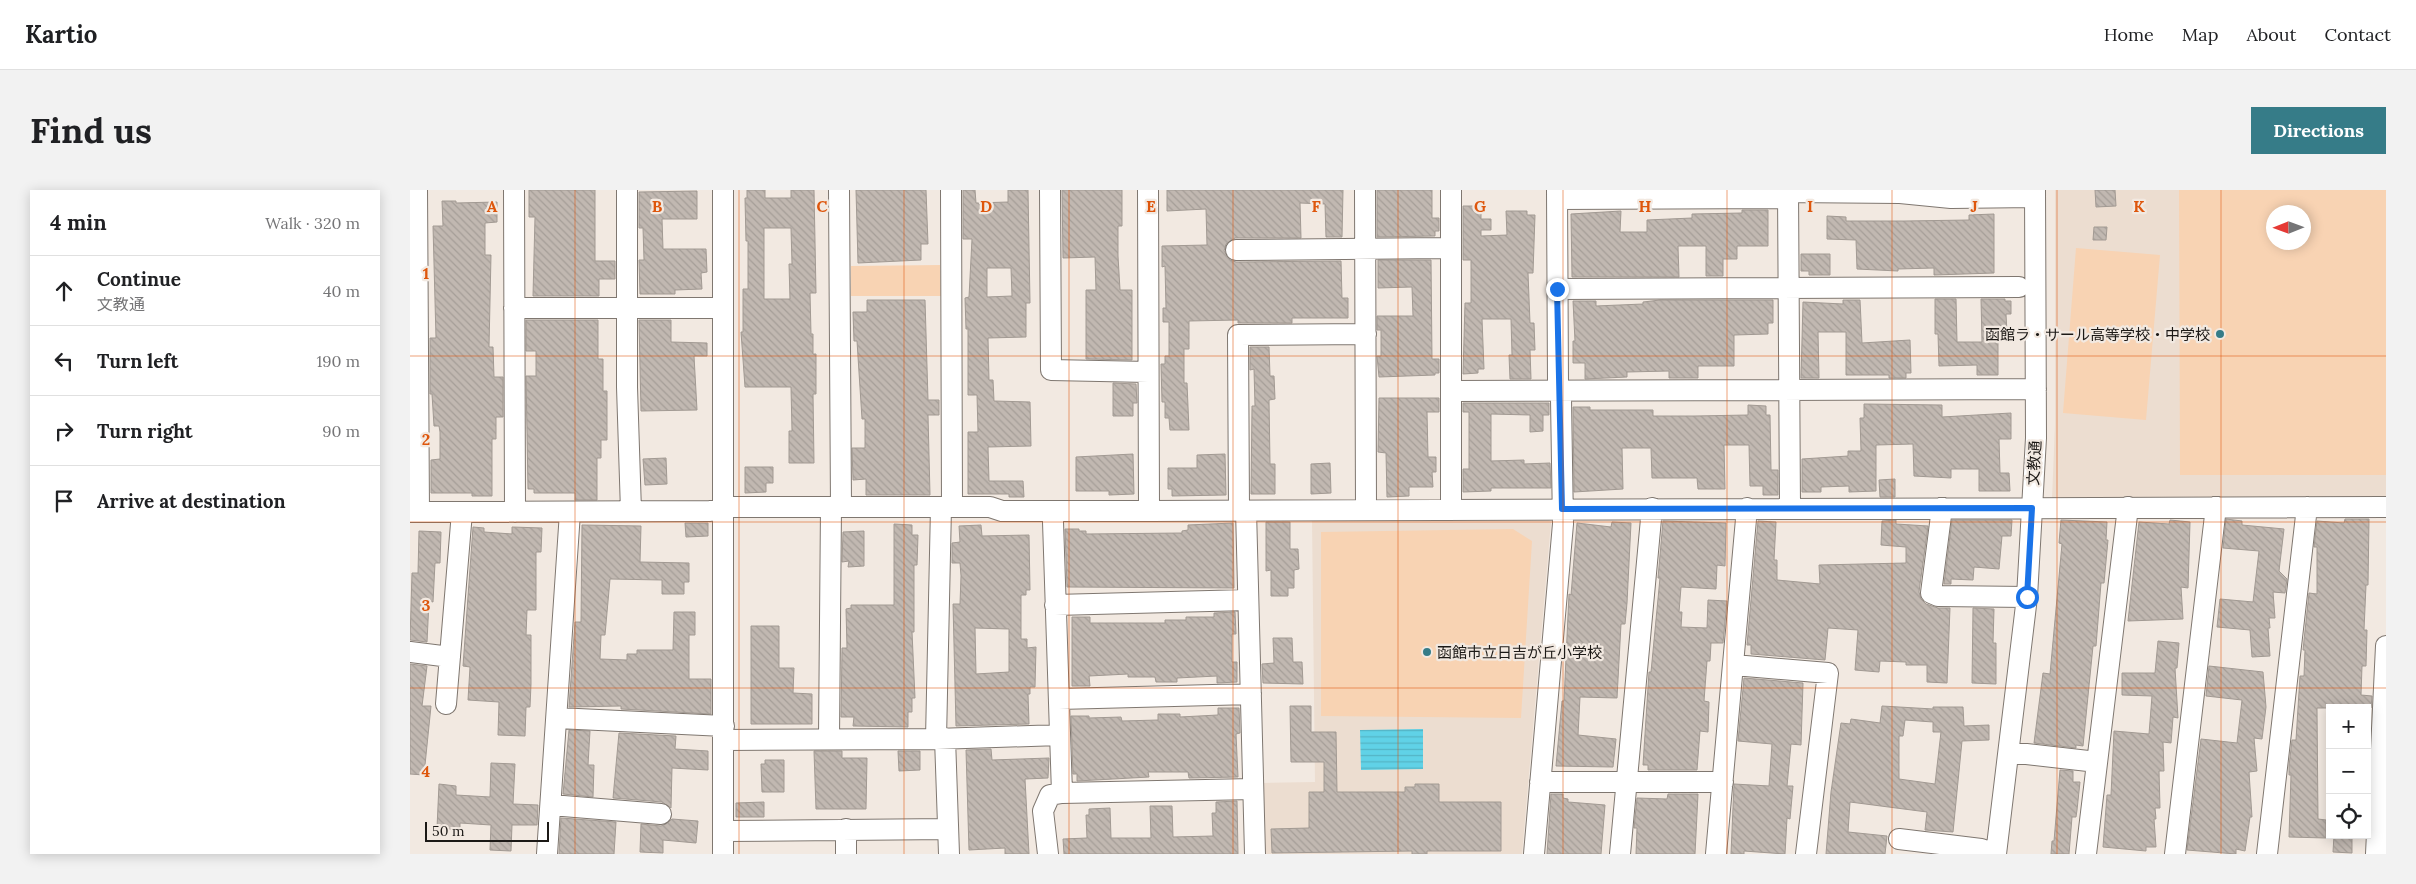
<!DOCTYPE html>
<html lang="en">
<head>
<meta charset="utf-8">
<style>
  :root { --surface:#fff; --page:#f2f2f2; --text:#202124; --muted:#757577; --line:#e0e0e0; --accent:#367c88 }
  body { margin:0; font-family:Lora,"Noto Sans JP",serif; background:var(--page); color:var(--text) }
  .controls { position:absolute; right:15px; bottom:15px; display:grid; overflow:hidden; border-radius:0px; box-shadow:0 2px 12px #0003 }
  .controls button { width:45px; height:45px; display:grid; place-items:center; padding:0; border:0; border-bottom:1px solid var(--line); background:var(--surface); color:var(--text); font:25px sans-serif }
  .compass { position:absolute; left:1856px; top:15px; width:45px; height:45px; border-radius:50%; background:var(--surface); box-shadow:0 2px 12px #0003; rotate:269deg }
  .scale { position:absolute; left:15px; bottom:12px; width:124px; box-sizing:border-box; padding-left:5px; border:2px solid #1c1916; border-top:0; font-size:14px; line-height:18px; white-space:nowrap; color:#1c1916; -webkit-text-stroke:4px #f2e9e1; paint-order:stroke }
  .stop { position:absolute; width:15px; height:15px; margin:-11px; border:4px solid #1a73e8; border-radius:50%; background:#fff }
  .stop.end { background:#1a73e8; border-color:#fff; box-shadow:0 1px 5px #0008 }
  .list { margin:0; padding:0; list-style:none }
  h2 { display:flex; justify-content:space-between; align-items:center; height:65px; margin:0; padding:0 20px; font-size:21px }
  h2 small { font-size:16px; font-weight:400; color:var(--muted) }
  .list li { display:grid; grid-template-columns:32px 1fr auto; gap:15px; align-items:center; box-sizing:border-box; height:70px; padding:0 20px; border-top:1px solid var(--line) }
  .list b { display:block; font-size:19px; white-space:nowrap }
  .list p { margin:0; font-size:16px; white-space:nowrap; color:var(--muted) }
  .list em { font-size:16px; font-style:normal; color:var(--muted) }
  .icon { flex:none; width:28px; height:28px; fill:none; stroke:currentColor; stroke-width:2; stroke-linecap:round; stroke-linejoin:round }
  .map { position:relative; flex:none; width:1976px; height:664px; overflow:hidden; border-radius:0px }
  header { display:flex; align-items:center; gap:30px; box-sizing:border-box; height:70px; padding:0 25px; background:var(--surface); border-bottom:1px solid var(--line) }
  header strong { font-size:24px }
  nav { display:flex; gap:28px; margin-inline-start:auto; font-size:18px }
  .intro { display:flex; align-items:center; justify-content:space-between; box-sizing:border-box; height:120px; padding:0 30px }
  h1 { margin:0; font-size:35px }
  .button { padding:12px 22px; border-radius:0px; background:var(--accent); color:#fff; font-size:18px; font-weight:700 }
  main { display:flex; gap:30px; padding:0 30px }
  aside { flex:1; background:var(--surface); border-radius:0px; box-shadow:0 2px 12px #0003 }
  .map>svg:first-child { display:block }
  .built { fill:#ecddd0; fill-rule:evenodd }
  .green { fill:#f8d3b3; fill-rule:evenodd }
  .water { fill:url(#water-rules) }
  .building { fill:url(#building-back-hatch); stroke:#a29a93; fill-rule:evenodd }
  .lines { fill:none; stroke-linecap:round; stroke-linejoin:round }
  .minor-casing { stroke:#7f7770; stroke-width:22 }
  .minor { stroke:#fff; stroke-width:20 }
  .route { stroke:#1a73e8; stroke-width:6 }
  .grid { fill:none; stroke:#de560c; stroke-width:1; stroke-opacity:0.55 }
  .poi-dot { fill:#367c88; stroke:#f2e9e1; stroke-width:2 }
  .labels { text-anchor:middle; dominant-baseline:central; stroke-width:4.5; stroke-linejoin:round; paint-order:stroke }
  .poi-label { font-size:15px; fill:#1c1916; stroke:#f2e9e1; text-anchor:end }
  .street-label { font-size:15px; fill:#1c1916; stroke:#f2e9e1 }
  .grid-label { font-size:16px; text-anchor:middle; font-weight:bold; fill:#de560c; stroke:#f2e9e1; stroke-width:4.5; stroke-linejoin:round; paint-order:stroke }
</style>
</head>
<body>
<header>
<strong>Kartio</strong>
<nav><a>Home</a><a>Map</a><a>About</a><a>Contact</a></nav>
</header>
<div class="intro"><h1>Find us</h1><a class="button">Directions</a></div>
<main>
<aside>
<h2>4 min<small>Walk · 320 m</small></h2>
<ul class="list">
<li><svg class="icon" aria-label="ahead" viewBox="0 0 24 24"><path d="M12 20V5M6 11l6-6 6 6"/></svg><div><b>Continue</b><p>文教通</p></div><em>40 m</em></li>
<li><svg class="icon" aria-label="left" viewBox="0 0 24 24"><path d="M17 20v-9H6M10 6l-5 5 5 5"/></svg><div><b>Turn left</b></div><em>190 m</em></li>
<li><svg class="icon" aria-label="right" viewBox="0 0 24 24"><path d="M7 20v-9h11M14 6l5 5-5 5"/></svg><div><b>Turn right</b></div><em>90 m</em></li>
<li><svg class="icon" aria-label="arrive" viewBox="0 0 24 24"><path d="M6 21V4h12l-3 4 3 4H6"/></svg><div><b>Arrive at destination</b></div></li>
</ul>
</aside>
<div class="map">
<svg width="1976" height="664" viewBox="0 0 1976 664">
  <defs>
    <pattern id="water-rules" width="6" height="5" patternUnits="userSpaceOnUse" patternTransform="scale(1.25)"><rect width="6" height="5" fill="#60d2e7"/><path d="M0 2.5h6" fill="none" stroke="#53b4c5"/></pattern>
    <pattern id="building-back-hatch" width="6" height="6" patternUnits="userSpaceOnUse" patternTransform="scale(1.25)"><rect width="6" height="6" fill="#c1b8b1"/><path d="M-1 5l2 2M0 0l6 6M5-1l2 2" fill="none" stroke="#a59e98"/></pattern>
  </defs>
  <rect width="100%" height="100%" fill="#f2e9e1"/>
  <path class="built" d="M1645 0H1976V308L1642 309 1645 235ZM1864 22H1894V52H1864Z
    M1136 328 1141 332 1112 664H854L853 593 905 592 902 329Z"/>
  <path class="green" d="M1769 0H1976V285H1770ZM1894 22V52H1864V22Z
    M1666 58 1750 65 1736 230 1653 223Z
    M530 75 531 106H441V76Z
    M1103 339 1122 351 1111 528 911 526V342Z"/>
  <path class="water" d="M1013 539V579L951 580 950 540Z"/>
  <path class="building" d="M119 0H185V71H205V89H189V106H123L125 27H119Z
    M337 0H355V8H381V0H404L406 103H400L401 144H403V164H406V204H403L404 273H379V241H382L381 197H335L331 142H333V99H338V51H336L335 8H337ZM354 38H381L382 74H379L380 109H354Z
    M446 0H516L518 54H511V70L448 73Z
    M553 0H565L566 13 598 12V0H618L620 113H616V147L578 148 579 190H583L584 211 620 212 621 256 578 257 579 291H613L614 307H599V304H558V242H568L567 205H558V139H556L555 108 559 107 562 49H553ZM577 78H601L602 106 577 107Z
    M652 0H712V36H708V66L710 100H722V170L676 169V100H686L685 67 653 68Z
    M757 0H933L932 47H916L915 14 890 13 891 48H825L816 54 814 61 820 70 826 72 931 71 932 108H938V128H882V133H828V130L779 131V159H774V193H777L779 240H760L759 228H755V212H752L751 174H755V166H759V132H753V118H756L755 76 752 77V56L797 55 796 19 757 21Z
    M967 0H1022V28H1029V41H1025V46L967 47Z
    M1685 0H1705L1706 16 1686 17Z
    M287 1V29H252L253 59H296L297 82 291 83 292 99 265 100V104H230L229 70H234L233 38H229V2Z
    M32 11H46V13L87 12V32L75 33V65H81L79 157H83L84 187H93V227H86V249H82V306H62V303H21V270L30 269V242L29 236H24L22 204H20V148H26L23 36H33Z
    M1053 16H1071V29H1081V40H1071V46L1097 45 1096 21H1117V25H1125L1123 83H1118L1120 133H1124L1125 160H1120L1121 189H1100L1099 165H1102L1101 129H1072L1074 179H1068V183L1053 184 1055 113H1061V70H1053Z
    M1332 20H1358V56H1327V69H1313V86H1296V56H1268L1269 87H1162L1161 24 1211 21 1210 42H1237V30L1282 28V24L1332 23Z
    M1584 24V83L1524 85V78L1488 79V81L1447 79 1446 50 1417 49V26L1436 27V31H1495L1559 30V25Z
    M1684 37H1697L1696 50H1683Z
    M1391 64H1420V85H1399V81H1391Z
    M968 70H1021L1022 169H1029V183H1025V185L969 187 967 166H971V140H967V126H1003L1002 97 968 98Z
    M1525 109H1546L1547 152H1572L1571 109H1595V111H1601V124H1596L1597 143H1588V185H1567V175L1529 176 1528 144H1525Z
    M457 110H515L518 210H529V225H518L520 305H456V289L443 290 442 258H455V229H452L447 151H444L443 122H457Z
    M1250 110H1363V133H1358V144L1324 145V176H1288V188H1259V181L1217 182V187L1175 189V173H1163V151H1165L1163 111H1186V116L1233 114V112Z
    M1433 110H1450L1452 153 1500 150 1501 183H1496V188H1479V185H1436V142H1408L1409 188H1391L1393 112 1433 114Z
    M116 130H188V169H193V201H197V250H191V268H187V310H165V303H124V299H118L116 186H126V161H116Z
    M229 130H261V152L297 153V166H284L287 220 231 221Z
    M840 157H859L860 186H864L865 209 859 210 860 274H865V304H841L842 216H845L844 179 840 180Z
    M703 193 726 194 727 213H723V226H703Z
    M969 208H1029V222H1017L1018 267H1026V282H1022L1023 297H999V306L977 307 976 263 968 262Z
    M1053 213H1139V225H1133V241L1120 242V225L1081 224V271L1114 270V274L1140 273 1141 298H1081V301L1053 302V279H1059V222H1053Z
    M1454 214 1532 215V227L1601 223V249H1589L1590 283H1599L1600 301H1569V279H1541V288L1504 286 1503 254 1466 255V301L1439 302V296L1411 297V302H1392V269L1438 266V261H1451L1450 228H1454Z
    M1338 215 1356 216V225H1360L1361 280H1368V305H1353V296H1340L1339 255H1314L1315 299H1288L1287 288H1242L1241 258H1212L1213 299 1164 302 1163 217H1180V220H1243V226H1285L1338 225Z
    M723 264 724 304 699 305V301H666V267Z
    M815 264 816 305 762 306V299H758V278H787V265Z
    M256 268 257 294 235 295 233 269Z
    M920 273 921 303 901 304V274Z
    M335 277H363V293H356V302L335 303Z
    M1485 289V307H1470L1469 290Z
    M1816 329 1832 331V335L1874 339 1869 381 1877 389 1875 403 1863 402 1865 428H1859L1860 438H1858L1860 466 1842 467 1840 440 1807 437 1810 409 1843 412 1849 361 1813 358Z
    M1935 329H1959L1958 395H1956L1954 440H1957L1956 476H1952L1951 505 1962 506 1961 518H1907L1908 629 1916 630V648L1879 647 1881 585H1879V576L1882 550H1886L1890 486H1894L1895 460H1893L1899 403 1907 404V357H1904L1907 331 1934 333Z
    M1486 330V334L1518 336 1509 402 1511 409 1516 414 1528 418H1540L1537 493 1517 492V475H1496V472L1470 471 1469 482 1445 480 1448 440 1418 438 1415 470 1341 464V455H1337L1348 331 1366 332 1364 370H1367V390L1410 394 1409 375 1496 373V357L1471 355 1472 331Z
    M1542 330H1602L1601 346H1592L1589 379 1564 377 1563 390 1541 389V394H1534Z
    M1651 330 1697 332 1696 350H1698L1694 393H1691L1686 456H1683L1673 556 1666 555V558L1624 553 1633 483 1640 484 1652 354 1649 353Z
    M1760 330 1780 332 1778 398 1771 397 1773 429 1718 431 1729 332 1759 334Z
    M1253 331 1316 333 1315 376 1307 375 1306 399 1271 397 1269 422H1272L1271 437 1297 438 1298 410 1317 411 1313 453H1301L1300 471H1297L1294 511 1299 512 1298 542 1290 541 1287 580H1238V575H1233L1239 482H1241L1250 388H1248Z
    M856 332H880V359H888L889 379 884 380V398H878V406H861V380L856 381Z
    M1202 332 1221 333 1217 413 1215 434H1211L1207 508 1170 507 1168 545 1206 549 1203 577 1146 576 1152 511H1154L1159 404 1161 405 1167 333 1201 337Z
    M275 333H298V346L276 347Z
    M823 333 824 398 657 397 655 339H669V341H676V344L772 343V341L778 340V335Z
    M484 334 502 335V345H508L507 375H504V442H502L505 508H502V522H498V537L443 536 444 527H431L432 458H437L436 419 441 418V415H484Z
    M172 335 231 336 230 372 279 373V392H274V404H252V390L200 389 195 445H191L190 469 217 470V464H227V460H263L264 422H285V445H279V489H301V524L211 519V516L159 517 165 432H171Z
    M571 335 572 346 619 345 620 400H616V405H611V449H617V458L626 457 625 497H620V504H618L619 534 546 536 543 414H550L551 386 550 373H542V353L550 352 549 336ZM565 438 599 439V482L566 484Z
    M63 337 74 338V342L102 344V337L132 338 131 362H126V420H117L116 445H121V494L120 517H116L115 546 88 545 89 512 58 510 60 477 53 476Z
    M9 341 31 342 30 373H25L23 412 19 411 17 452 0 450 2 383H8Z
    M454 341V376L438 377 439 371 432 372 433 342Z
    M1563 418 1584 419 1583 453H1586V494L1562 493Z
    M825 422 826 444H822V472H827V492L807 493V486L767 488V492H746L745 487H718V484L679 486 680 496H662V427H680V433H755V430H776V427H804V423Z
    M341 436H369V478H384L383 503 402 504V534H341Z
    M863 448H882L883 472H892L893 494 853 493 852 474 864 473Z
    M1748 451 1769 453 1767 478H1765L1768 528 1763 527 1761 553 1753 552 1754 581H1749L1750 618H1745L1746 629H1744L1746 657H1736V661L1693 657 1697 605H1701L1704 541 1739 544 1742 506 1712 505V483H1745Z
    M0 474 17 476 12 516H21L14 585 0 584Z
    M1799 476 1853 482 1856 517 1852 549 1844 548 1847 581 1839 582 1842 627H1840L1835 661 1826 659V664L1777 660 1791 549 1827 553 1832 510 1796 506Z
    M1334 488 1393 493 1391 555 1381 554 1377 596H1383L1380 629 1377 628 1375 664 1334 661V664H1321L1324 594 1359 596 1362 554 1328 551Z
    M880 516H901V542H926L927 602H995V597H1005V594H1029V612H1091V661H1017V664H1002V661L862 663 861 639 899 638V602H914V572H881Z
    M1472 516 1523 519V517H1553L1554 536 1579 535V550L1552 551 1543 642 1515 640 1517 622 1440 612 1438 642 1477 646 1475 664H1416L1421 602 1431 533 1440 534 1441 529 1470 533ZM1495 530 1523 532V542H1531L1525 594 1489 589V546H1493Z
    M808 518H829L830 543 826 544 828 587 779 588 778 582H738L739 587 667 591V584H663L661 526H679V528L711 527 712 531 748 530V524H770V527L808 525Z
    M159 540 180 541 178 575H184L183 607 153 604Z
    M209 543 266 546 265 559 298 561V580L262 578 261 618 252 612 203 608Z
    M581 559 582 570 639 568 638 588 615 589 619 664H595V658L559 660 556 560Z
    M404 561H432V568H457L456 619H406Z
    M488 561H510V580L489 581Z
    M355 570H374V602H352L351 574H355Z
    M81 573 105 574 103 614 128 615 127 635H102L101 661 80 660 81 635 50 633V640L27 638 29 594 46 596V605L80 607Z
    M1650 580 1663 581V592H1670L1667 620 1666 627H1662L1659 664H1641L1642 651H1644Z
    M1141 604H1153V608L1158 609V612L1195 615 1191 664H1137Z
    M1258 604H1288L1285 664H1226L1227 638H1224L1227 608 1257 609Z
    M827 611 828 664H654L653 649 677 648 676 625H679V619L700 618 701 648H741L740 616H762L763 647 803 646 802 623H806V612Z
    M354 612V627H326V613Z
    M151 628 206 632 204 664H149Z
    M262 629 288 631 286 653 253 650V663L230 662 231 634 251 636 256 634Z
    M1924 645H1942V663L1923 662Z"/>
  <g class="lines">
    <g class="minor-casing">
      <path id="minor" d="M7 0 9 322
        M104 0 105 322
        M217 0V197L221 321
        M429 0 431 317
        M541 0 542 317
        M640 0 641 180 738 182
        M738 0 739 321
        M955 0 956 320
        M1041 0V319
        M1378 0 1380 318
        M1378 2 1490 3 1541 8 1625 7
        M1147 9 1379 8
        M826 60 1032 58 1041 60
        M1147 99 1609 97
        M104 118H313
        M1041 201 1626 199
        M1532 318 1521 403 1528 406 1617 407
        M829 320 828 145 956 144
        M836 320 845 664
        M644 321 643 332 652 603 843 599
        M0 322 300 321 322 317H580L592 321H739L1976 317
        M645 415 838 410
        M0 462 40 467
        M1324 475 1418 483 1396 664
        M649 509 841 504
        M36 514 52 322
        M147 528 314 536
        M535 548 539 664
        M419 549 421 317
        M526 549 531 317
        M314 550 526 549 650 545
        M1599 562 1687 572
        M1130 592H1313
        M141 615 251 624
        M436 639V664
        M313 641 538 639
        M1489 649 1571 659 1586 664
        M137 664 160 322
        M313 664V0
        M638 664 633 621 640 605 652 603
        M1124 664 1153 334 1151 209 1148 193 1147 0
        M1210 664 1242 318
        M1306 664 1337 318
        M1586 664 1617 407 1626 248 1625 0
        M1676 664 1718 317
        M1765 664 1806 317
        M1857 664 1897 317
        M1966 664 1976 456"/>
    </g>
    <use href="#minor" class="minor"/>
  </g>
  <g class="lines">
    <path class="route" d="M1147 99 1152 319 1622 318 1617 407"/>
  </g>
  <path class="grid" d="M165 0V664M329 0V664M494 0V664M659 0V664M823 0V664M988 0V664M1153 0V664M1317 0V664M1482 0V664M1647 0V664M1811 0V664M0 166H1976M0 332H1976M0 498H1976"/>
  <g class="poi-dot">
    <circle cx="1810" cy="144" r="5"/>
    <circle cx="1017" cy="462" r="5"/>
  </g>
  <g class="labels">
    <g class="poi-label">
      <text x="1800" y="144">函館ラ・サール高等学校・中学校</text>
      <text x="1027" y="462" text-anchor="start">函館市立日吉が丘小学校</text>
    </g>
    <g class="street-label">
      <text transform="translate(1624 273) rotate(-87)">文教通</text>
    </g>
  </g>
  <g class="grid-label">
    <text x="82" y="22">A</text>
    <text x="247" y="22">B</text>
    <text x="412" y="22">C</text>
    <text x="576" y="22">D</text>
    <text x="741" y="22">E</text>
    <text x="906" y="22">F</text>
    <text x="1070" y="22">G</text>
    <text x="1235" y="22">H</text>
    <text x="1400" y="22">I</text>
    <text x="1564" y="22">J</text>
    <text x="1729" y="22">K</text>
    <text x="16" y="89">1</text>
    <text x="16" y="255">2</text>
    <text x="16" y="421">3</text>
    <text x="16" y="587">4</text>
  </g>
</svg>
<div class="controls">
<button>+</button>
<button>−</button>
<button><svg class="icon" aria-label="locate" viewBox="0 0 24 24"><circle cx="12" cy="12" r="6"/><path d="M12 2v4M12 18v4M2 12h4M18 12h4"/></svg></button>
</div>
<svg class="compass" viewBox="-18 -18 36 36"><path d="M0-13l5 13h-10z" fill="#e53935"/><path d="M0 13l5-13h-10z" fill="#757577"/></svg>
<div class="scale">50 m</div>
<div class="stop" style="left:1617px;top:407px"></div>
<div class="stop end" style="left:1147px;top:99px"></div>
</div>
</main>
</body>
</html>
